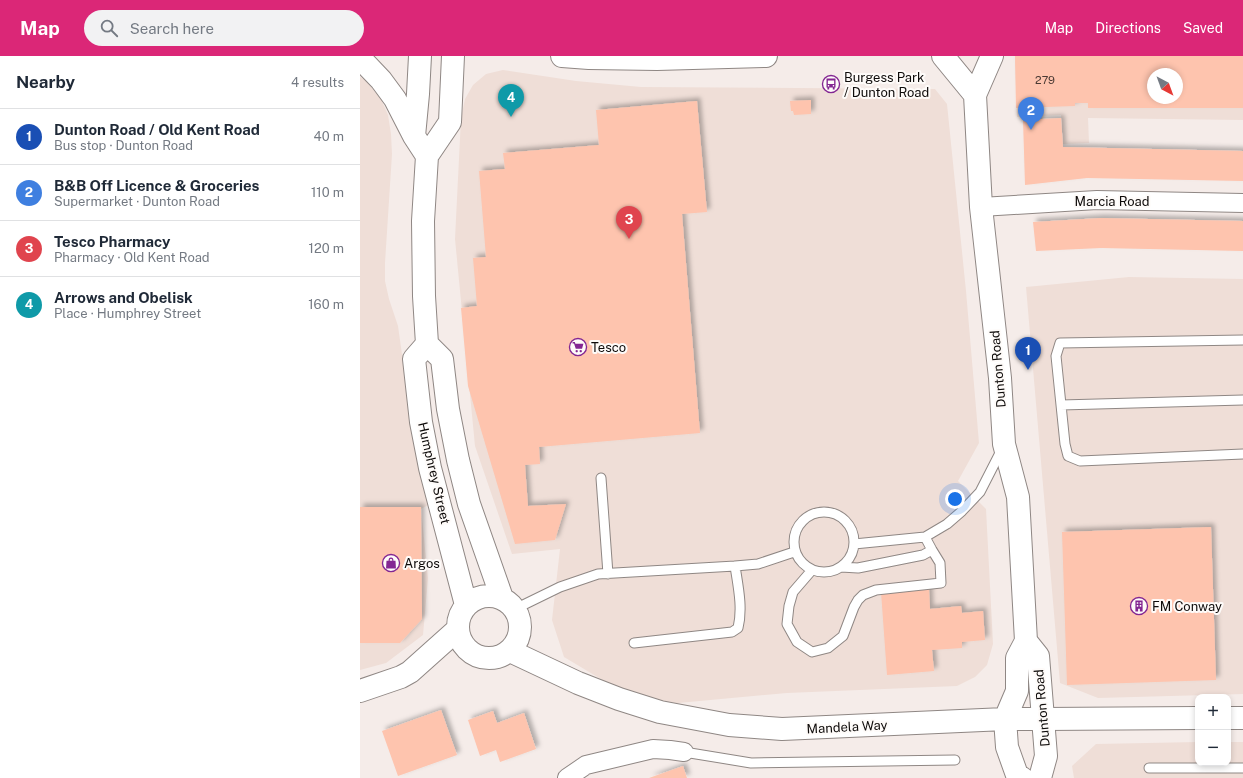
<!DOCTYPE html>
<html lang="en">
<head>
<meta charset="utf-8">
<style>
  :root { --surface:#fff; --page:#f2f2f3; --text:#1f2937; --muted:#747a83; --line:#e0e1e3; --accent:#db2777 }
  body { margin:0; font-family:"Public Sans",sans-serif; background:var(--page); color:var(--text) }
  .controls { position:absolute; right:12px; bottom:12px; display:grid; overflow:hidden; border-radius:8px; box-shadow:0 2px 6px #0003 }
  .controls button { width:36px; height:36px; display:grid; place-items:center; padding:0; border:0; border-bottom:1px solid var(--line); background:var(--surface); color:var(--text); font:20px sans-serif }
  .compass { position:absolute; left:787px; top:12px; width:36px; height:36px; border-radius:50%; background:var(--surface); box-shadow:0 2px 6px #0003; rotate:139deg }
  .you { position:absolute; left:595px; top:443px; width:14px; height:14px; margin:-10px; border:3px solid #fff; border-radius:50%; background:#1a73e8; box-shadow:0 0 0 6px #1a73e833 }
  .badge { display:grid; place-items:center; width:26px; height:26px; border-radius:50%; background:var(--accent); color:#fff; font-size:13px; font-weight:700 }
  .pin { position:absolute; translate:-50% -33px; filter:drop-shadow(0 1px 2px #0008) }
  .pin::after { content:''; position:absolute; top:21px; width:14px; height:12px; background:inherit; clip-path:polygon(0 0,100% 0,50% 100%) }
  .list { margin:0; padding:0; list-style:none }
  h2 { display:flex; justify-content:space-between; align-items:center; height:52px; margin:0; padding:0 16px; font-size:17px }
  h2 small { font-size:13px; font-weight:400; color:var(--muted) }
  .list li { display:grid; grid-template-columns:26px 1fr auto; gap:12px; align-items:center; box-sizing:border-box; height:56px; padding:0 16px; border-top:1px solid var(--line) }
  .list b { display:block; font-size:15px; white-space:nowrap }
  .list p { margin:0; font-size:13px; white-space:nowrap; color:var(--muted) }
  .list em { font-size:13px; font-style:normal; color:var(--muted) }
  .icon { flex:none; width:22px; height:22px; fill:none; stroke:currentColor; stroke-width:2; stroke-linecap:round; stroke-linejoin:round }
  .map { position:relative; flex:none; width:883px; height:722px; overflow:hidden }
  header { display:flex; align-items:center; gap:24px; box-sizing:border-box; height:56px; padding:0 20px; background:var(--accent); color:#fff }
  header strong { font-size:19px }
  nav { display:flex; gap:22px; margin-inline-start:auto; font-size:14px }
  .search { width:280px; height:36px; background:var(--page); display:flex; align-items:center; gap:10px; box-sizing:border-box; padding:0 14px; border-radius:22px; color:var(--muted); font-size:15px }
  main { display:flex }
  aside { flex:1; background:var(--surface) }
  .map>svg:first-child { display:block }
  .built { fill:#efded7; fill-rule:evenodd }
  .building { fill:#fec4ae; fill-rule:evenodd; filter:url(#shadow) }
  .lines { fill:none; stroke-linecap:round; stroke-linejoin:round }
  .service-casing { stroke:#8f8784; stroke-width:11 }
  .minor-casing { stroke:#8f8784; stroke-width:20 }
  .tertiary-casing { stroke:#8f8784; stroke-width:24 }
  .secondary-casing { stroke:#8f8784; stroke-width:24 }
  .trunk-casing { stroke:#8f8784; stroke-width:24 }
  .service { stroke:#fff; stroke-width:9 }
  .minor { stroke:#fff; stroke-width:18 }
  .tertiary { stroke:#fff; stroke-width:22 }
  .secondary { stroke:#fff; stroke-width:22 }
  .trunk { stroke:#fff; stroke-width:22 }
  .labels { text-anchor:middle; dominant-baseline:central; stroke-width:4; stroke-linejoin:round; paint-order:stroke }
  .number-label { font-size:11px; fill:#4a3933 }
  .poi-label { font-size:13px; fill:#0e0b0a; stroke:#fefbf9; text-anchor:start }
  .street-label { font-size:13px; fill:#0e0b0a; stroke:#fefbf9 }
</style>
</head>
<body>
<header>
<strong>Map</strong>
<div class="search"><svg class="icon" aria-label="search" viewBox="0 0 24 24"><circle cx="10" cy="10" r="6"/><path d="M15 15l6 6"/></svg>Search here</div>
<nav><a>Map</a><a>Directions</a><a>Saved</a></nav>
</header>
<main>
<aside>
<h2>Nearby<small>4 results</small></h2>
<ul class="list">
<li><span class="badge" style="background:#1a4fb4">1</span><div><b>Dunton Road / Old Kent Road</b><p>Bus stop · Dunton Road</p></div><em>40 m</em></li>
<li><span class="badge" style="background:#3f7fe0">2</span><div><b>B&amp;B Off Licence &amp; Groceries</b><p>Supermarket · Dunton Road</p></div><em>110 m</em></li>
<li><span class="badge" style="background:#e0444e">3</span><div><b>Tesco Pharmacy</b><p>Pharmacy · Old Kent Road</p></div><em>120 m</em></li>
<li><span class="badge" style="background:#0f9aa8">4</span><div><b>Arrows and Obelisk</b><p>Place · Humphrey Street</p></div><em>160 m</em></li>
</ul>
</aside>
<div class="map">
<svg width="883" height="722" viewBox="0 0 883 722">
  <defs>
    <filter id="shadow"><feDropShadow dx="3.5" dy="-3.5" stdDeviation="2" flood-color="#0004"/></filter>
  </defs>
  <rect width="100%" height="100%" fill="#f5ece9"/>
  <path class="built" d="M655 0H883V64L728 62 729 87 703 88 701 59 657 61ZM793 18H817V42H793Z
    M143 14 216 25 281 31 575 33 587 48 606 235 619 387 598 425 626 453 633 588 627 609 615 621 597 630 427 637 286 650 204 601 192 564 200 493 152 498 115 390 95 183 101 62 105 43 113 29 126 18Z
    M0 21 5 24 21 43 28 59 31 78 32 98 25 207V225L29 243 38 270 56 398 68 449 61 453 68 522 63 579 26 607 0 614Z
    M769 221 883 223V638L738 642 700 627 666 231Z
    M838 686V707H868V686H883V722H714L712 710 736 688Z"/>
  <path class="building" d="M655 0H883V52H728V47H715V50L656 52ZM793 18H817V42H793Z
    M451 44V58L434 59 433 55H431L430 45Z
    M337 45 347 156 322 158 340 377 179 391 180 408 165 409 168 450 206 448 195 484 155 488 108 330 101 252 117 250 113 202 126 201 119 115 145 113 143 97 239 89 236 54Z
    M701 62 703 91 883 95V125L727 122 665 129 663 64Z
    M741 162 883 165V195L741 192 676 195 673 166Z
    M0 451H61L62 563 40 587H0Z
    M851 471 856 624 707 629 702 476Z
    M569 533 570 553 601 550 602 557 623 555 625 584 602 586V592L572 594 574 615 527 619 521 536Z
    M81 654 97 699 38 720 22 675Z
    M133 655 137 667 164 657 176 693 140 706 136 694 120 700 108 664Z
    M323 710 327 722H289Z"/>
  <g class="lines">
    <g class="service-casing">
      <path id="service" d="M883 284 700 287 696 300 705 388 708 400 720 405 883 398
        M701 349 883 344
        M241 422 248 518
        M434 486a30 30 0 1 1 60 0a30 30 0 1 1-60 0Z
        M494 488 565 481 587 468 602 455 620 436 642 393
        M481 511 498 512 563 499 572 494
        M452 514 433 536 429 550 427 568 437 586 452 596 468 592 483 580 494 551 498 544 503 539 516 534 581 527 580 507 572 494 565 481
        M155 553 200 531 238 518 375 510 398 508 434 496
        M274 587 372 576 378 572C383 552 378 530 375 510
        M324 696 391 707 595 704
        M789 712H883"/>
    </g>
    <g class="minor-casing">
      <path id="minor" d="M621 151 737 144 883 147
        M207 722 226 709 293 693 310 694 324 696"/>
    </g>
    <g class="tertiary-casing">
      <path id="tertiary" d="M868 662H883
        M683 663 838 662"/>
    </g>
    <g class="secondary-casing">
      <path id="secondary" d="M93 0 90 66 67 100 63 165 64 240 67 288 82 303 88 353 98 404 109 448 142 542
        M583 0 615 39
        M632 0 615 39 621 151 640 322 644 388 658 441 666 585 657 602V635L645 663 647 691 657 719 662 722
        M0 2 21 24 35 43 54 80 67 100
        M54 80 58 38 60 0
        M67 288 54 303 61 366 70 412 106 549
        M98 571a31 31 0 1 1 62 0a31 31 0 1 1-62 0Z
        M666 585 678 600 686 700 680 722
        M150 595 218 627 259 643 300 656 369 669 422 673 645 663H683
        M0 635 41 621 50 616 97 574"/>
    </g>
    <g class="trunk-casing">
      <path id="trunk" d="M202 0 229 2 297 3 406 0"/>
    </g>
    <use href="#service" class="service"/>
    <use href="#minor" class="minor"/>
    <use href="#tertiary" class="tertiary"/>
    <use href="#secondary" class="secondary"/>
    <use href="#trunk" class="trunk"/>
  </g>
  <defs>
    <g id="bus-ring" transform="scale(0.9)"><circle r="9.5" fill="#fefbf9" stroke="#832692" stroke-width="1.5"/><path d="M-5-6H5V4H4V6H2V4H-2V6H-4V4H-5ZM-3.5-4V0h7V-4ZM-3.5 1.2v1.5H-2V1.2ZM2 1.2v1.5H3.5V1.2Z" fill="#832692"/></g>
    <g id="supermarket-ring" transform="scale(0.9)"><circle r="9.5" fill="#fefbf9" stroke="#832692" stroke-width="1.5"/><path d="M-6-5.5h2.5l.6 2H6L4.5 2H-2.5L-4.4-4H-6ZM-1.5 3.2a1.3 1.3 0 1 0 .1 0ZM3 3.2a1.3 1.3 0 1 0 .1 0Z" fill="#832692"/></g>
    <g id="shop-ring" transform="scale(0.9)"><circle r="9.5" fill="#fefbf9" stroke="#832692" stroke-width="1.5"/><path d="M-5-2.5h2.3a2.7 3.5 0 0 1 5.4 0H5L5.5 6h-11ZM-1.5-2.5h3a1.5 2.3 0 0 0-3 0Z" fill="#832692"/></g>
    <g id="building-ring" transform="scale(0.9)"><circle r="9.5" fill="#fefbf9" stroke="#832692" stroke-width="1.5"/><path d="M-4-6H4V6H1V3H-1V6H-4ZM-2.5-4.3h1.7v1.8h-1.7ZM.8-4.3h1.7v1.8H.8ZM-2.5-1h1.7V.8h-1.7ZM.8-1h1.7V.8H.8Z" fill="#832692"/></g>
  </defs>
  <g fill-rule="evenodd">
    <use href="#bus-ring" x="471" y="28"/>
    <use href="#supermarket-ring" x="218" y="291"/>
    <use href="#shop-ring" x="31" y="507"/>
    <use href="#building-ring" x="779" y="550"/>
  </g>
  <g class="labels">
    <g class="number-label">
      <text x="685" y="24">279</text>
    </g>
    <g class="poi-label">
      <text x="484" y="21">Burgess Park<tspan x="484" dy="15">/ Dunton Road</tspan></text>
      <text x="231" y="291">Tesco</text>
      <text x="44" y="507">Argos</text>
      <text x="792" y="550">FM Conway</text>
    </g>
    <g class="street-label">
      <text x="752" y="145">Marcia Road</text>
      <text transform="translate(638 313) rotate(-95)">Dunton Road</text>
      <text transform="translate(74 417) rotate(77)">Humphrey Street</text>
      <text transform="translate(682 652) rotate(-95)">Dunton Road</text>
      <text transform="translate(487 671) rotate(-3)">Mandela Way</text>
    </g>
  </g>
</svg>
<div class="controls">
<button>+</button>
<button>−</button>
</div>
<svg class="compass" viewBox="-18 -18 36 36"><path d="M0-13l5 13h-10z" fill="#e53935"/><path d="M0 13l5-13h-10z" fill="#747a83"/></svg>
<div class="you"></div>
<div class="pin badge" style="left:668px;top:314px;background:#1a4fb4">1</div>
<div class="pin badge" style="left:671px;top:74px;background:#3f7fe0">2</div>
<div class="pin badge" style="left:269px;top:183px;background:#e0444e">3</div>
<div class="pin badge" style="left:151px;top:61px;background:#0f9aa8">4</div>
</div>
</main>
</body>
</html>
